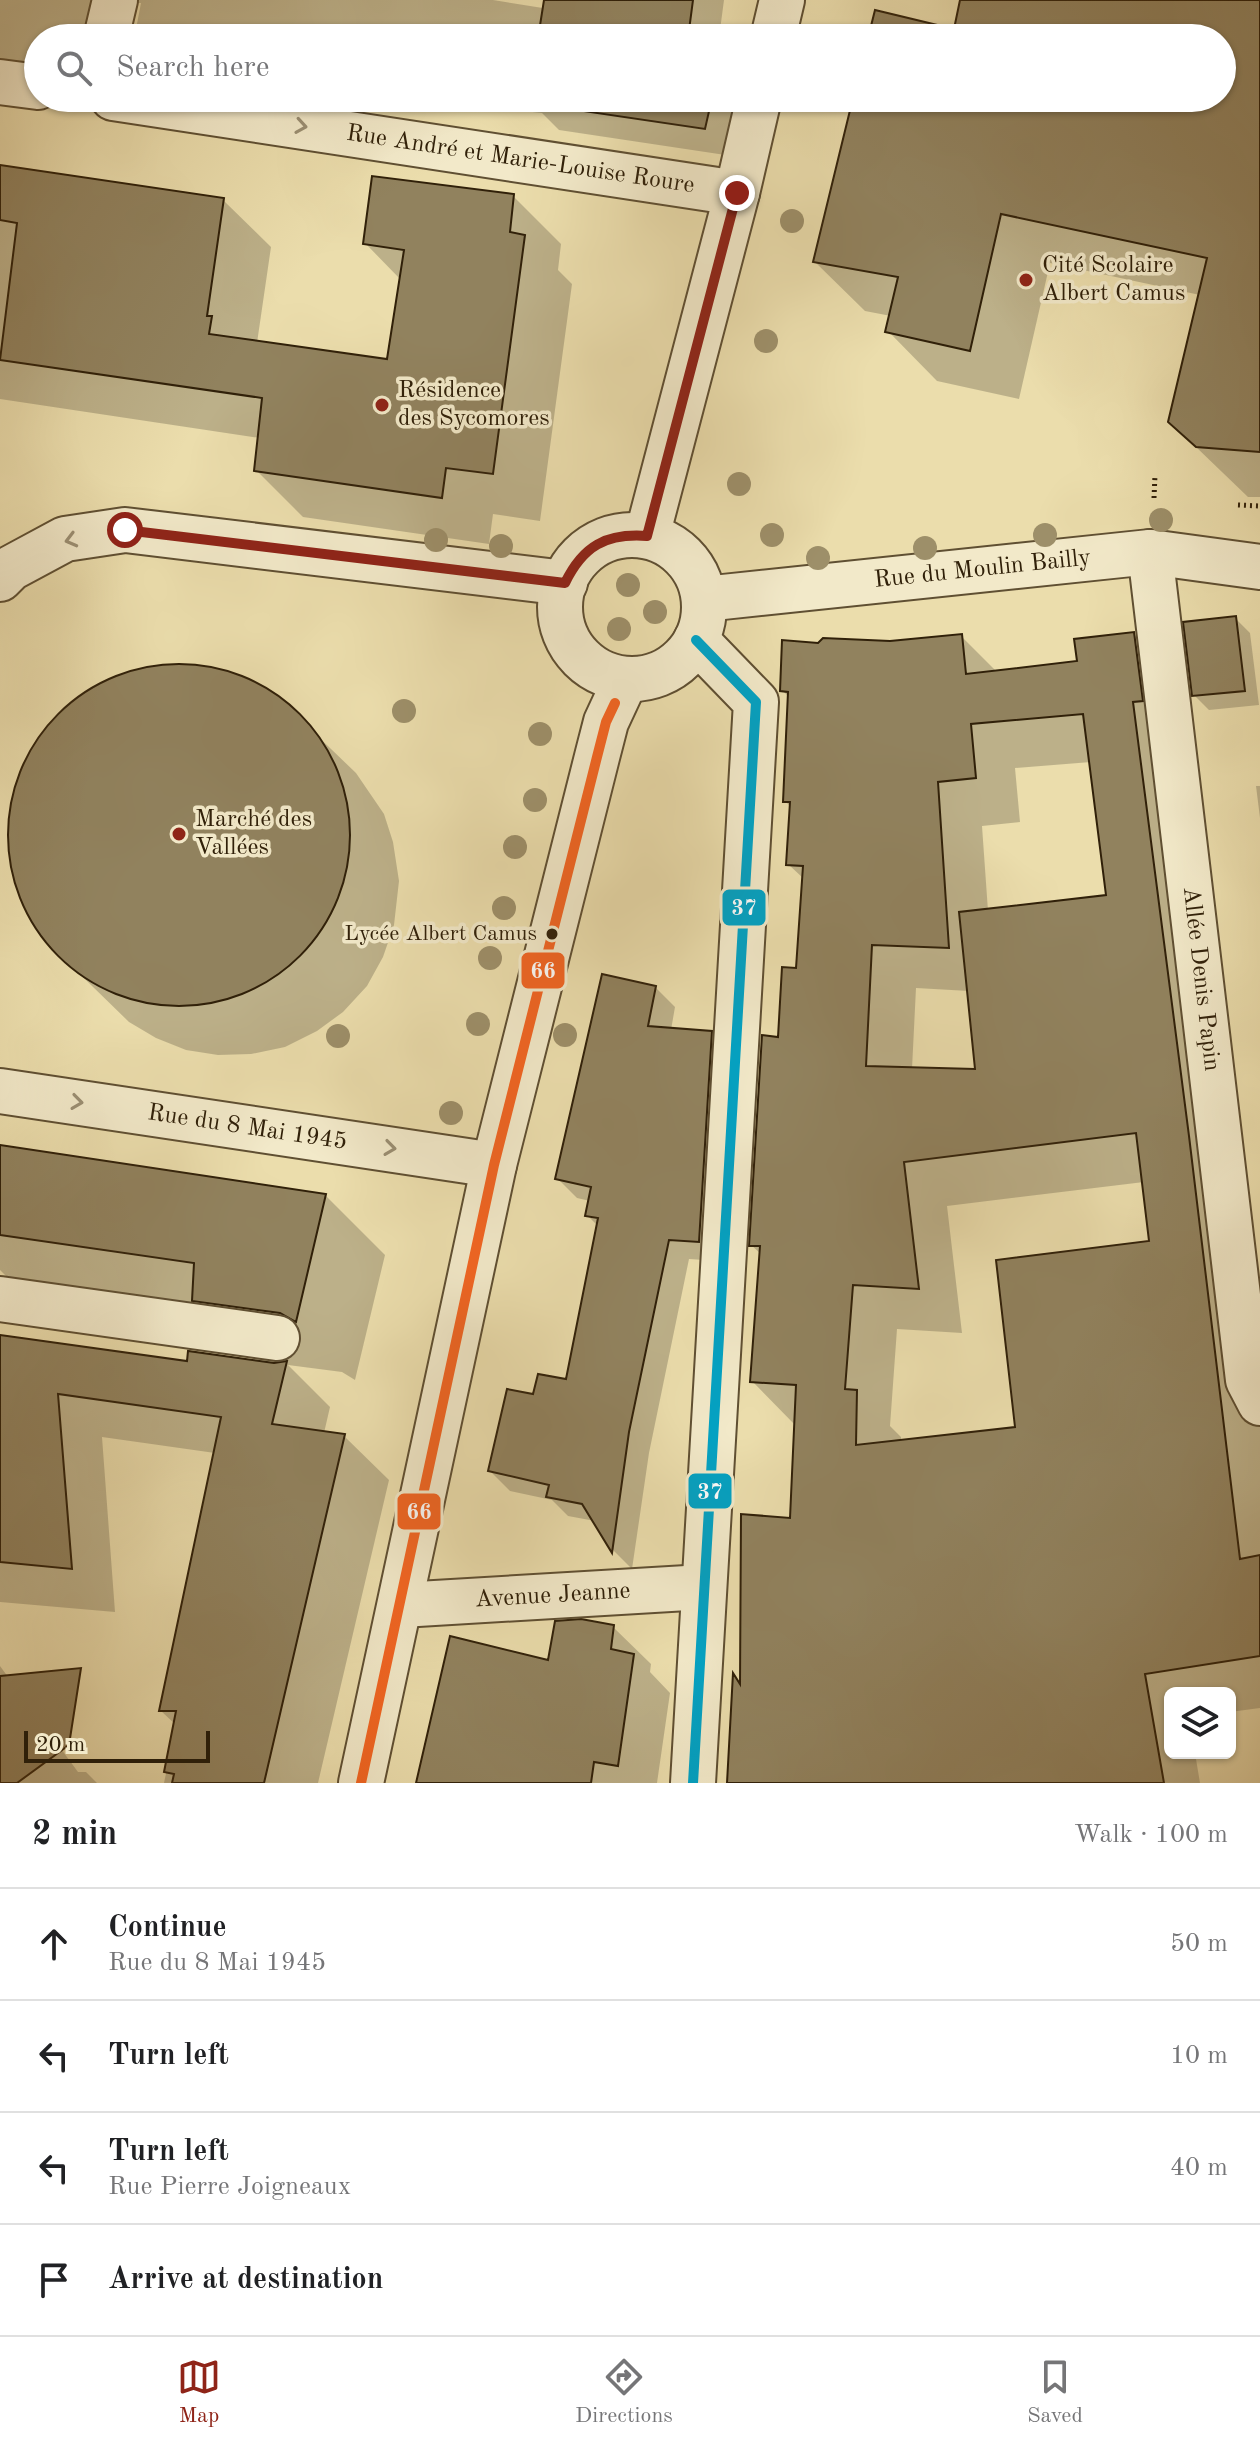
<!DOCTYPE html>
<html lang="en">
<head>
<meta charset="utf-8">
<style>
  :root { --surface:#fff; --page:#f2f2f2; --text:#202124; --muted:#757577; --line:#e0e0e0; --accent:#8f2418 }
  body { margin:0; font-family:"Old Standard TT",serif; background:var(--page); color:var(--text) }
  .controls { position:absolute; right:24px; bottom:24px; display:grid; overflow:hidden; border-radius:12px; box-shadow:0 2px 6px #0004 }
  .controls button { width:72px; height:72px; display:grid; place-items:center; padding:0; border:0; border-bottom:2px solid var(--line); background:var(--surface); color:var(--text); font:40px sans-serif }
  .scale { position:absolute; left:24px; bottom:20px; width:186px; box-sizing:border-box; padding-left:8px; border:4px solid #302009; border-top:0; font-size:22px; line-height:28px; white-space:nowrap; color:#302009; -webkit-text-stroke:6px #f2e9c9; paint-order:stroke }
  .stop { position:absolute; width:24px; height:24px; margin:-18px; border:6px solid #8f2418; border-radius:50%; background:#fff }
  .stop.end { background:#8f2418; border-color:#fff; box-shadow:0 2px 8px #0008 }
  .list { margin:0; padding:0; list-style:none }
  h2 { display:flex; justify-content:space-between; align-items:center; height:104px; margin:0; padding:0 32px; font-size:34px }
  h2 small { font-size:26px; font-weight:400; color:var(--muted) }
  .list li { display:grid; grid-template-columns:52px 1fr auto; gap:24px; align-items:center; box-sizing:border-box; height:112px; padding:0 32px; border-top:2px solid var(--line) }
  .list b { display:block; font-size:30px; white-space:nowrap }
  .list p { margin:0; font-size:26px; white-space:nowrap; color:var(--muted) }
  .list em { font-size:26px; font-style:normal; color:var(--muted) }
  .icon { flex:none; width:44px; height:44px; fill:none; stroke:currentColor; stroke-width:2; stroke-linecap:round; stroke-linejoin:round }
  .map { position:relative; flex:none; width:1260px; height:1783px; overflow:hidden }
  .search { position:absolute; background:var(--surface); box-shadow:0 2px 6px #0004; left:24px; right:24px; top:24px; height:88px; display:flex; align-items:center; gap:20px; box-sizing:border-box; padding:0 28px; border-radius:44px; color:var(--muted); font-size:30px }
  .sheet { height:552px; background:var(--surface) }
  nav { display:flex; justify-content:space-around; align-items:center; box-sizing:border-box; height:112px; border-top:2px solid var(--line); background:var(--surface); font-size:22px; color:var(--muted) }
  nav a { display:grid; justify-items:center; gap:4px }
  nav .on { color:var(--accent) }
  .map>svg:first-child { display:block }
  .shadow { fill:#0003; fill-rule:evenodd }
  .building { fill:#91825e; stroke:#302009; stroke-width:2; fill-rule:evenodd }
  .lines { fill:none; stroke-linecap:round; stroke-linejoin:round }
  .minor-casing { stroke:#5f4f32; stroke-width:48 }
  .path { stroke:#302009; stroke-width:5; stroke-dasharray:2 4; stroke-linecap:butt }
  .minor { stroke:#f2e9c9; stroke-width:44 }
  .bus-1-casing { stroke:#f2e9c9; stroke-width:16 }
  .bus-2-casing { stroke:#f2e9c9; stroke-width:16 }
  .bus-1 { stroke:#f26522; stroke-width:10 }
  .bus-2 { stroke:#02a2c4; stroke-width:10 }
  .tree { fill:#9d8f69 }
  .oneway { stroke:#9b8f73 }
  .route { stroke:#8f2418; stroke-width:10 }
  .poi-dot { fill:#8f2418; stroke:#f2e9c9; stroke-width:3 }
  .bus-dot { fill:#302009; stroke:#f2e9c9; stroke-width:3 }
  .labels { text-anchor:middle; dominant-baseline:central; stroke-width:7; stroke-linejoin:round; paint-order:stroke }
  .bus-label { font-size:22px; fill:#302009; stroke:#f2e9c9; text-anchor:end }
  .street-label { font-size:24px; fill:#302009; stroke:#f2e9c9 }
  .poi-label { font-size:24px; fill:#302009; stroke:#f2e9c9; text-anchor:start }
  .line-badge { stroke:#f2e9c9; stroke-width:3 }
  .badge-label { font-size:22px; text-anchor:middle; font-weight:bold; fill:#fff }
</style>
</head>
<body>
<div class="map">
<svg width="1260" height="1783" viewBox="0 0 1260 1783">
  <rect width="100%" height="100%" fill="#ebddac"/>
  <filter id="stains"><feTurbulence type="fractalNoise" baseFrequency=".0025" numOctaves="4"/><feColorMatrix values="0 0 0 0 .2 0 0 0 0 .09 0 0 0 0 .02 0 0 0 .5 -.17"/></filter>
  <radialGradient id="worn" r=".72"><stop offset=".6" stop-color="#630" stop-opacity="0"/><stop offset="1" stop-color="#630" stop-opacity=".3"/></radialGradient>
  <path class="shadow" d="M0 0H493L587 15 590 0H724L719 38H138L135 34 141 3H135L114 38H38V78L0 72Z
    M962 0H1260V497H1248L1170 422 1200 295 1050 263 1019 399 937 381 888 331 891 316 865 311 815 262 855 98H1222V38H870L955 31Z
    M187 98H323L321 116Z
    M460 98H745L732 156 559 130 542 113 523 111 519 106Z
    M0 167 223 200 271 247 257 343 389 361 401 280 366 244 513 196 561 244 558 270 572 284 540 521 493 514 489 544 303 517 256 470 260 438 0 399Z
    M1235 618 1250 633 1259 705 1209 710 1194 695Z
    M1134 634 1178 679 1260 1406V1708L1230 1712V1693H1170V1753H1195L1200 1783H730L735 1678 742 1685 792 1520 796 1426 752 1381 761 1254 751 1245 780 1039 797 970 804 879 788 864 791 807 785 801 790 698 782 690 819 645 890 643 961 636 998 673 1079 662ZM1091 762 1108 897 988 911 982 826 1020 822 1015 768ZM916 988 969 991 978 1072 912 1069ZM1144 1182 1151 1243 1017 1429 901 1442V1437L890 1426 897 1329 962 1333 947 1206Z
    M188 666 223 671 253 682 278 698 356 773 384 814 393 842 399 881 394 925 383 957 367 986 343 1012 317 1031 285 1047 251 1054 218 1055 186 1050 156 1038 129 1022 52 947 32 920 14 873 9 839 16 789 28 759 45 731 67 707 93 688 123 675 155 667Z
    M1256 786H1260V818Z
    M655 987 675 1007 671 1030 711 1033 731 1053 719 1261 689 1259 649 1453 632 1569 614 1551 595 1521 568 1516 552 1500 510 1491 490 1471 534 1397 567 1382 598 1226 587 1215 590 1201 577 1198 557 1178Z
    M0 1147 325 1195 385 1255 355 1380 342 1372 288 1365 330 1407 324 1433 344 1436 389 1480 318 1783H164L176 1725 161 1711 215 1453 102 1437 115 1612 0 1602V1337L189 1363 256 1362 209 1316 18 1288 0 1270Z
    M613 1627 651 1664 650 1672 670 1693 657 1783H418L550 1663Z
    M0 1666 78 1772H86L97 1783H0Z"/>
  <path class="building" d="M544 0H693L688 38H538Z
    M960 0H1260V452L1196 447 1168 422 1207 258 1001 214 970 351 885 332 898 277 813 262 853 98H1222V38H868L875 10 954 29Z
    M530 98H712L705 129 529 103Z
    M0 165 224 198 207 316H212L209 334 387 359 404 250 363 244 372 176 514 194 510 232 525 235 493 474 446 468 442 498 254 471 262 398 0 360 17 223 0 220Z
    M1236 616 1245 691 1192 696 1183 622Z
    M1134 632 1143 701 1133 702 1189 1136 1240 1559 1260 1555V1656L1145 1674 1164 1783H727L733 1673 740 1684 741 1514 790 1518 796 1385 750 1382 760 1246H749L762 1035 778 1037 782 967 796 968 803 866 786 865 790 802H783L788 692 780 691 782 640 818 643 823 638 890 641 962 634 966 674 1077 661 1074 639ZM1083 714 1106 895 959 912 975 1069 866 1066 872 945 949 948 938 782 976 778 971 724ZM1136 1133 1149 1241 996 1260 1015 1427 856 1445 857 1390 845 1389 853 1285 919 1289 904 1162Z
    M8 835a171 171 0 1 1 342 0a171 171 0 1 1-342 0Z
    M602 974 656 986 648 1026 712 1031 699 1242 669 1240 629 1432 612 1553 582 1504 546 1497 549 1485 488 1471 507 1389 533 1394 538 1374 566 1379 598 1218 585 1216 591 1187 555 1179Z
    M0 1145 326 1194 296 1322 280 1313 192 1301 194 1263 0 1235Z
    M0 1335 187 1361 188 1351 274 1363 287 1361 272 1424 345 1434 264 1783H172L174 1774 164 1772 176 1711H159L221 1417 58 1394 72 1569 0 1562Z
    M581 1619 614 1625 611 1649 634 1654 618 1766 594 1762 591 1783H416L450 1636 548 1660 555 1621Z
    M81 1668 69 1745 17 1783H0V1676Z"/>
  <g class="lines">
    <g class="minor-casing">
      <g id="minor">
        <path d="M106 38 115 0"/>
        <path d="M773 38 782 0"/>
        <path d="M0 82 38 87"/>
        <path id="s1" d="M113 98 737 193"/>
        <circle cx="632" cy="607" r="72"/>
        <path d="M647 536 737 193 759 98"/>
        <path id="s2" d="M1150 552 1248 1380 1260 1403"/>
        <path d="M0 579 11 568 65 539 125 530 565 583"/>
        <path id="s3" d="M704 599 1150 552 1260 567"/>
        <path id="s4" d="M0 1091 494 1165"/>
        <path d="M0 1299 277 1338"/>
        <path id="s5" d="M401 1605 704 1587"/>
        <path d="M361 1783 494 1165 597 757 606 722 626 679"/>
        <path d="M693 1783 756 702 696 640"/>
      </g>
    </g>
    <path class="path" d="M1154 498 1155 475
      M1238 505 1260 506"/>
    <use href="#minor" class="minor"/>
    <g class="bus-1-casing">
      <path id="bus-1" d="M361 1783 494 1165 597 757 606 722 615 703"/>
    </g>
    <g class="bus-2-casing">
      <path id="bus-2" d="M693 1783 756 702 696 640"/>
    </g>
    <use href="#bus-1" class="bus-1"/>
    <use href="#bus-2" class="bus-2"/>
  </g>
  <g class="tree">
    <circle cx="792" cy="221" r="12"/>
    <circle cx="766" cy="341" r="12"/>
    <circle cx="739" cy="484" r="12"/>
    <circle cx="1161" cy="520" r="12"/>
    <circle cx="772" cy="535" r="12"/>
    <circle cx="1045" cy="535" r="12"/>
    <circle cx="436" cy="540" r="12"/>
    <circle cx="501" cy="546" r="12"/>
    <circle cx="925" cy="548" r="12"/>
    <circle cx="818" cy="558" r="12"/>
    <circle cx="628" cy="585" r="12"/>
    <circle cx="655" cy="612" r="12"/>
    <circle cx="619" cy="629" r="12"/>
    <circle cx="404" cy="711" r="12"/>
    <circle cx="540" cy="734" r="12"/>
    <circle cx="535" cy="800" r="12"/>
    <circle cx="515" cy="847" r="12"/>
    <circle cx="504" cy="908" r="12"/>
    <circle cx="490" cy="958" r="12"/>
    <circle cx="478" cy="1024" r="12"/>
    <circle cx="565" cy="1035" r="12"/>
    <circle cx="338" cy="1036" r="12"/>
    <circle cx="451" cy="1113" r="12"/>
  </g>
  <defs><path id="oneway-chevron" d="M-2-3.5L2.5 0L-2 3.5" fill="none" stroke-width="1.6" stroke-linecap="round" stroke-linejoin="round" transform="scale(2)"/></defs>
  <g class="oneway">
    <use href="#oneway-chevron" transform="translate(301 126) rotate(9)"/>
    <use href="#oneway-chevron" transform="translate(71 540) rotate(165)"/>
    <use href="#oneway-chevron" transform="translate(77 1102) rotate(8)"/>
    <use href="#oneway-chevron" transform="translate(390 1148) rotate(8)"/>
  </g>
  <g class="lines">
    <path class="route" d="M125 530 565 583C583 546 606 533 647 536L737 193"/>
  </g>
  <g class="poi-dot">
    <circle cx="1026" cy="280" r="8"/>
    <circle cx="382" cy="405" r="8"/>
    <circle cx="179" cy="834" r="8"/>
  </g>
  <circle class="bus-dot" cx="552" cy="934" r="7"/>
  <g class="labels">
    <g class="bus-label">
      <text x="537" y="934">Lycée Albert Camus</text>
    </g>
    <g class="street-label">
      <text stroke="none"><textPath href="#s1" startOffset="412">Rue André et Marie-Louise Roure</textPath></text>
      <text stroke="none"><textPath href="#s3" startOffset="280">Rue du Moulin Bailly</textPath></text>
      <text stroke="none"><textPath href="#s2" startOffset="430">Allée Denis Papin</textPath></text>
      <text stroke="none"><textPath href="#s4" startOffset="250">Rue du 8 Mai 1945</textPath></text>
      <text stroke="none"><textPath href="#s5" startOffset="152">Avenue Jeanne</textPath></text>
    </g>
    <g class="poi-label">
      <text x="1042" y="266">Cité Scolaire<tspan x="1042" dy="28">Albert Camus</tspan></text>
      <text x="398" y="391">Résidence<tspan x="398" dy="28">des Sycomores</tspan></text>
      <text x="195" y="820">Marché des<tspan x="195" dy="28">Vallées</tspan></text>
    </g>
  </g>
  <g class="line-badge">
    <rect x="721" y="888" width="46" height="39" rx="8" fill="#02a2c4"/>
    <rect x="520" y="951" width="46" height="39" rx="8" fill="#f26522"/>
    <rect x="687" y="1472" width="46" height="38" rx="8" fill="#02a2c4"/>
    <rect x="396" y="1492" width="46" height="39" rx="8" fill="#f26522"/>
  </g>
  <g class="badge-label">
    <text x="744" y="915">37</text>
    <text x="543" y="978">66</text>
    <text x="710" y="1499">37</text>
    <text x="419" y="1519">66</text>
  </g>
  <rect width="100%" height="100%" filter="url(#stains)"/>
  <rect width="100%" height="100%" fill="url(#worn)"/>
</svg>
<div class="controls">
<button><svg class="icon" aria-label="layers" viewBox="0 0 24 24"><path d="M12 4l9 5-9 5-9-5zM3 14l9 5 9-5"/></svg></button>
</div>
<div class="scale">20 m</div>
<div class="stop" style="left:125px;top:530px"></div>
<div class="stop end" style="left:737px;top:193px"></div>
<div class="search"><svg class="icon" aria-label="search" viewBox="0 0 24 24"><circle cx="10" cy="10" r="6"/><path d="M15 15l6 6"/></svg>Search here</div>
</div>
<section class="sheet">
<h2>2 min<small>Walk · 100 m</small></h2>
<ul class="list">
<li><svg class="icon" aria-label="ahead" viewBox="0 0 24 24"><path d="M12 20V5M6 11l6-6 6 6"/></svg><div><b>Continue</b><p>Rue du 8 Mai 1945</p></div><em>50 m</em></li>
<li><svg class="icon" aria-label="left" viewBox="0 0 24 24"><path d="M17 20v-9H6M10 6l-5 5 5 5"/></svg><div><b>Turn left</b></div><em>10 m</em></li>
<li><svg class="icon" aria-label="left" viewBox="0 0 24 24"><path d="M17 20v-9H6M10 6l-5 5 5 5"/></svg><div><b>Turn left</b><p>Rue Pierre Joigneaux</p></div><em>40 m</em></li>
<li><svg class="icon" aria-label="arrive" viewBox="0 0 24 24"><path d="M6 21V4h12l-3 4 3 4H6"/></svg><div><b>Arrive at destination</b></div></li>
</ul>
</section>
<nav>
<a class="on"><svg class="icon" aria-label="map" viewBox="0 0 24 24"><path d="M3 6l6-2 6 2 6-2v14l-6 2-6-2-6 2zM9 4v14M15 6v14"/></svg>Map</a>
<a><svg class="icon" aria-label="directions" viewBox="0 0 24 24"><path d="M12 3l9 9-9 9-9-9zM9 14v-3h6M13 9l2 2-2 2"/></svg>Directions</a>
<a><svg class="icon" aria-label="saved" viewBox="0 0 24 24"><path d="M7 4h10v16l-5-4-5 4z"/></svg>Saved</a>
</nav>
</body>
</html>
